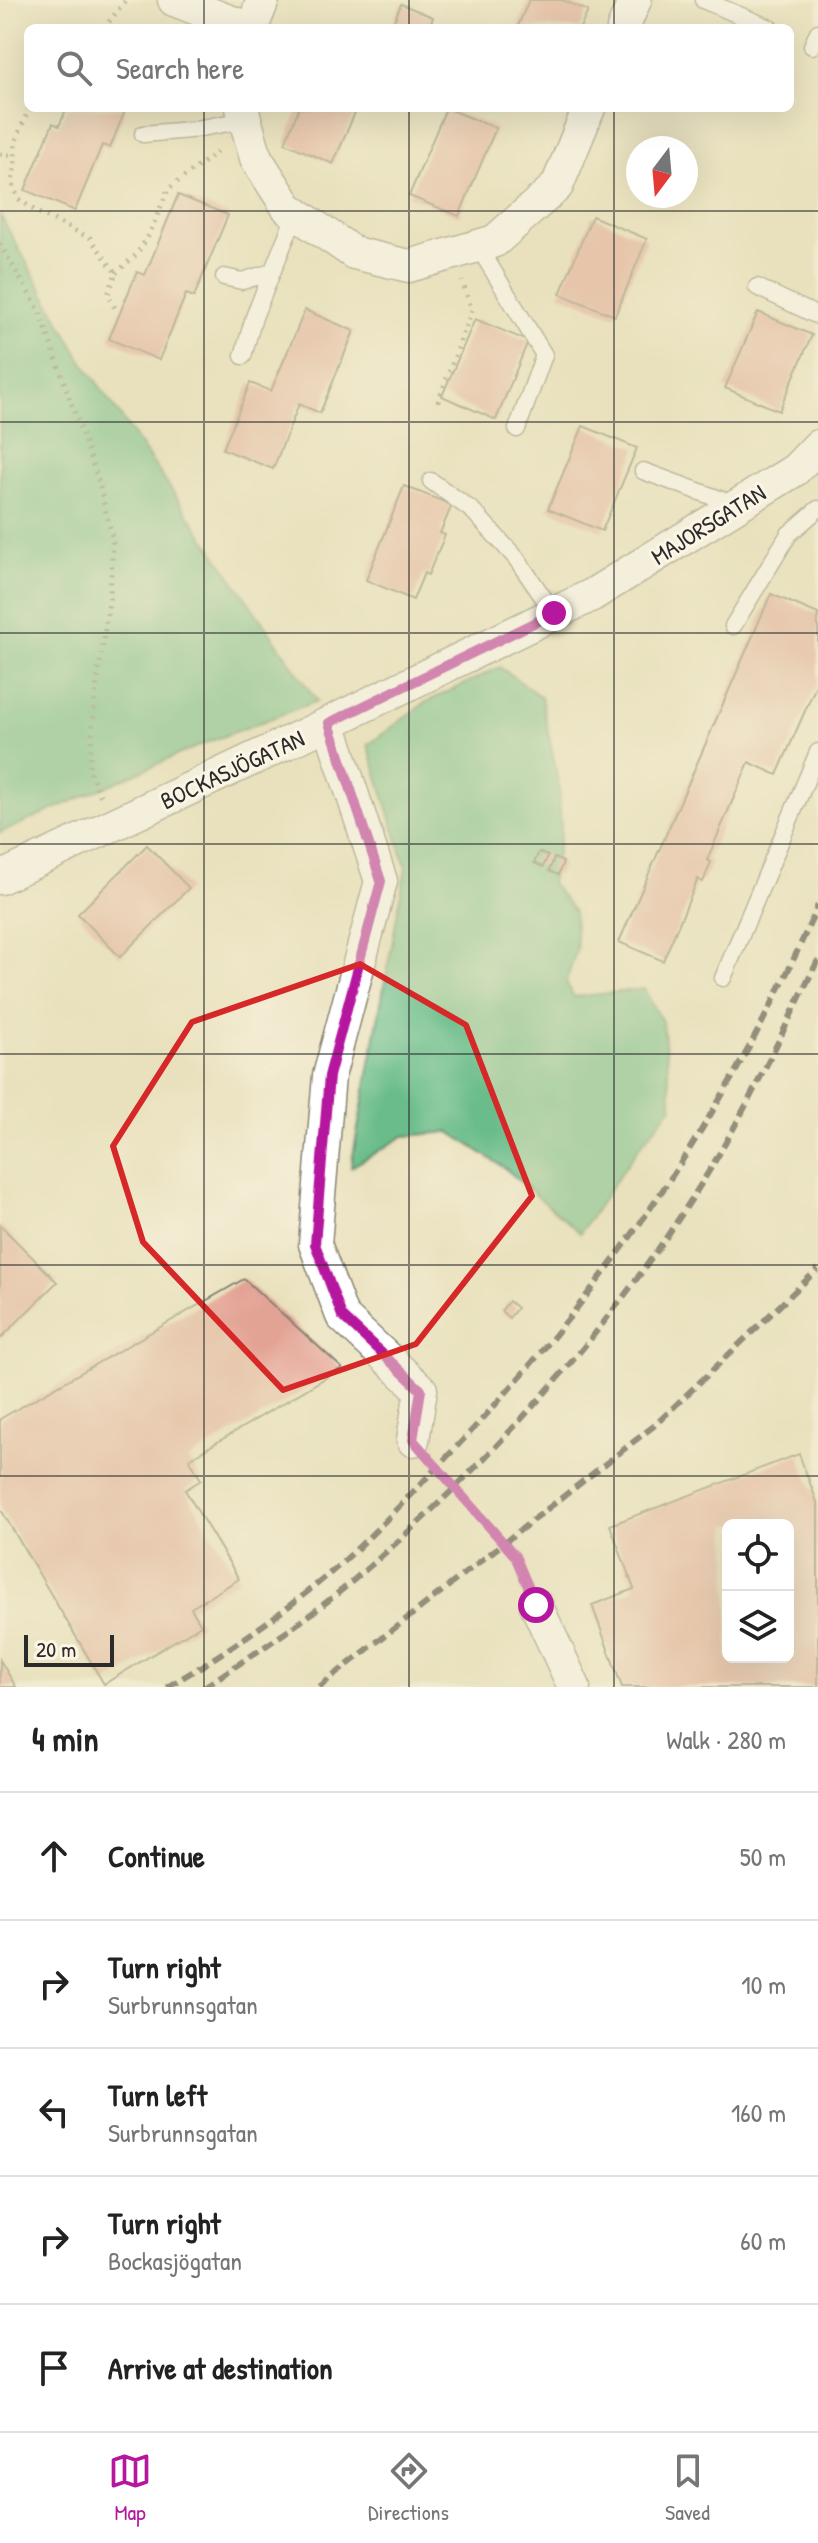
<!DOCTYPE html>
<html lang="en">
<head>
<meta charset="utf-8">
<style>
  :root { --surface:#fff; --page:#f6f6f6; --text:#222; --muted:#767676; --line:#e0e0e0; --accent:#b5179e }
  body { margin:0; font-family:"Patrick Hand",sans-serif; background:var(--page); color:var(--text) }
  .controls { position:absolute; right:24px; bottom:24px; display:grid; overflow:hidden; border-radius:12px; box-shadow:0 8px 32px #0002 }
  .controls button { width:72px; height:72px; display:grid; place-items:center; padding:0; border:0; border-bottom:2px solid var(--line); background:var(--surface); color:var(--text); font:40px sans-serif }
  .compass { position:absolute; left:626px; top:136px; width:72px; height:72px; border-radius:50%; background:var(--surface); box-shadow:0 8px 32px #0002; rotate:196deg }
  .scale { position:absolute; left:24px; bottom:20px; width:90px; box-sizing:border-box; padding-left:8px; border:4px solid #2b2b2b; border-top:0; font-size:22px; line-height:28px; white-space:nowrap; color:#2b2b2b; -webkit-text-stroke:6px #fcf5e5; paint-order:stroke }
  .stop { position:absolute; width:24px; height:24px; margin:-18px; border:6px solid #b5179e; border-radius:50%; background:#fff }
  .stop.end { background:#b5179e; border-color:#fff; box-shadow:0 2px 8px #0008 }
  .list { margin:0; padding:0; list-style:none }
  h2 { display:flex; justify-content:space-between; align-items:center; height:104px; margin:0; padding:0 32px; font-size:34px }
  h2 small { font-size:26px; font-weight:400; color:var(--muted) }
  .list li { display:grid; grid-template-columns:52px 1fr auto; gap:24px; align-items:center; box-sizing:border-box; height:128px; padding:0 32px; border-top:2px solid var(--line) }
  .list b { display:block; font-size:30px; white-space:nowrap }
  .list p { margin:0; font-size:26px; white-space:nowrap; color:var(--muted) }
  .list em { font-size:26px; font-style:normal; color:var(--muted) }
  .icon { flex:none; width:44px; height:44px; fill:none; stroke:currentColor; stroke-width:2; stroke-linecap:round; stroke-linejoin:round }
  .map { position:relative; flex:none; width:818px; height:1687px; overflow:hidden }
  .search { position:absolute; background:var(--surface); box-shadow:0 8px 32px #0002; left:24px; right:24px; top:24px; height:88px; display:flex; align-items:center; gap:20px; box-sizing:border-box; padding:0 28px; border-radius:12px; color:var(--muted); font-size:30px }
  .sheet { height:744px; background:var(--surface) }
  nav { display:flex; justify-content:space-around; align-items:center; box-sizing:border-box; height:112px; border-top:2px solid var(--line); background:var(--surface); font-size:22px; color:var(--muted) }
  nav a { display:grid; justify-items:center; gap:4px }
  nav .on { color:var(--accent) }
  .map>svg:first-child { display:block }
  .forest { fill:#6abd8a; stroke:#4a745a; stroke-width:2 }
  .building { fill:#e3a394; fill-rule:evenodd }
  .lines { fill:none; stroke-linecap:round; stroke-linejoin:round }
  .lane-casing { stroke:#8a8674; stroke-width:19 }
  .street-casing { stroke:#8a8674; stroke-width:35 }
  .path { stroke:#8a8674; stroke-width:5; stroke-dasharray:2 6; stroke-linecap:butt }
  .lane { stroke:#fff; stroke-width:16 }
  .street { stroke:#fff; stroke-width:32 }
  .rail { stroke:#2b2b2b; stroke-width:6; stroke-dasharray:12 6; stroke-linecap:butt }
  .path-bridge { stroke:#8a8674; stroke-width:5; stroke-dasharray:2 6; stroke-linecap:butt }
  .route { stroke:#b5179e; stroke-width:10 }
  .marked { fill:none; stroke:#d62828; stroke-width:6; stroke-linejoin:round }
  .grid { fill:none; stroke:#2b2b2b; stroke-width:2; stroke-opacity:0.55 }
  .labels { text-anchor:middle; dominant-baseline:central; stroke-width:6; stroke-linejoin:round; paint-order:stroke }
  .street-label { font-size:24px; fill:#2b2b2b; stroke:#fcf5e5 }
</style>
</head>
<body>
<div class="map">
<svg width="818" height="1687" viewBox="0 0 818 1687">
  <rect width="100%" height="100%" fill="#fcf5e5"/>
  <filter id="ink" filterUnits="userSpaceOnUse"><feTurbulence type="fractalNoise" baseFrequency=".0125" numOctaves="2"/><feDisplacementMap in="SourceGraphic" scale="16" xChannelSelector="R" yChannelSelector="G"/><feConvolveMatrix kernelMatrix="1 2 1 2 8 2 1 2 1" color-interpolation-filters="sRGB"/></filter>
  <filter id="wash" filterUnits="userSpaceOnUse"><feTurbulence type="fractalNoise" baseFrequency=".006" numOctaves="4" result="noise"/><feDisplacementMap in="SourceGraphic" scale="32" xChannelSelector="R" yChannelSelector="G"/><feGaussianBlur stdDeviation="1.8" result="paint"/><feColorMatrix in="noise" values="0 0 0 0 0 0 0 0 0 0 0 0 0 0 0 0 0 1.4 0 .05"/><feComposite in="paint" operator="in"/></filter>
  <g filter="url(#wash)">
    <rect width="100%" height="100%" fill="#e9e1bd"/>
    <path class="forest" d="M0 215 81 359 317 701 203 744 0 833Z
      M500 667 541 697 559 785 561 832 551 883 574 912 577 949 566 982 574 997 644 989 663 1023 672 1107 636 1151 580 1233 506 1169 450 1132 404 1136 351 1167 406 867 368 745 426 702Z"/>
    <g id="blocks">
      <path class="building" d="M529 0H562L588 11 580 28H517Z
        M401 4 433 17 429 28H391Z
        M67 108H126L110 148 102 145 75 211 25 190 53 123 59 126Z
        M299 108H357L333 164 285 143Z
        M446 108 496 128 459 216 409 196Z
        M178 195 228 215 194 297 186 294 159 360 109 339 137 272 145 275Z
        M592 216 647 239 615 316 560 294Z
        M305 310 354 331 320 413 299 404 273 469 223 449 250 383 271 391Z
        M758 312 812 335 779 411 725 388Z
        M475 319 528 341 496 420 442 396Z
        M583 426 637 448 602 531 548 509Z
        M404 486 452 505 440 533 445 535 428 575 424 573 413 600 366 580Z
        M771 594 818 614V681L777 775 749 762 707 860 711 862 703 882 698 879 663 961 619 942Z
        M147 845 189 888 120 957 78 914Z
        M539 852 548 856 543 867 534 863Z
        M554 858 563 862 558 875 549 871Z
        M0 1225 57 1282 0 1339Z
        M244 1279 342 1368 189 1459 201 1480 185 1490 239 1579 191 1608 201 1625 104 1684 0 1508V1419Z
        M509 1301 517 1308 509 1318 501 1311Z
        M799 1454 818 1505V1687H622L592 1605 634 1589 610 1525ZM728 1525H788V1657H728Z
        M0 1660 16 1687H0Z"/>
    </g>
  </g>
  <g filter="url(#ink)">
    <use href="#blocks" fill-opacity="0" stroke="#8a8674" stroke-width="2"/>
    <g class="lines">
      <g class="lane-casing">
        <path id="lane" d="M703 0 770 28
          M812 46 818 32
          M143 134 190 130 245 120
          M478 246 544 355 517 429
          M224 277 242 281 272 272
          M757 287 818 316
          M243 356 254 317 296 213
          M643 471 736 505
          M431 481 473 511 516 558 554 613
          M733 626 789 534 818 509
          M723 978 818 752"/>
      </g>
      <g class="street-casing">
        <path id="street" d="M174 0 247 28
          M252 28 263 0
          M623 28 635 0
          M242 108 256 158 288 208 354 253 409 266 495 241 557 186 589 108
          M329 723 381 881 329 1076 315 1244 342 1316 421 1390 413 1440
          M0 878 329 723 592 595 795 470 818 446
          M536 1605 574 1687"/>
      </g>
      <path class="path" d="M104 28 126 0
        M29 108 15 143V165L12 182 18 199 37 212 90 238 116 273 108 294 116 310
        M0 154 15 156
        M0 244 40 312 98 480 113 540 110 594 95 697 89 770 101 797
        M116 273 136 255 149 235 168 189 221 149
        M438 402 472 310 462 281"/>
      <use href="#lane" class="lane"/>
      <use href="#street" class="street"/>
      <path class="rail" d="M167 1687C218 1657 266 1625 312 1588 359 1551 400 1505 442 1462 601 1297 727 1116 818 905
        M204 1687C251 1656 299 1625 343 1589 485 1470 613 1329 709 1171 750 1103 783 1031 818 960
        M319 1687 655 1425 818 1269"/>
      <path class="path-bridge" d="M413 1440 515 1556 536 1605"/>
    </g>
  </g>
  <g class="lines" filter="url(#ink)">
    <path class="route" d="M536 1605 515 1556 413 1440 421 1390 342 1316 315 1244 329 1076 381 881 329 723 554 613"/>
  </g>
  <path d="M0 0H818V1687H0ZM360 964 466 1025 532 1196 416 1344 283 1390 143 1242 113 1146 192 1022Z" fill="#e9e1bd" fill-opacity=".55" fill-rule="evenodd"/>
  <path class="marked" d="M360 964 466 1025 532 1196 416 1344 283 1390 143 1242 113 1146 192 1022Z"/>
  <path class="grid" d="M204 0V28M409 0V28M614 0V28M204 108V1687M409 108V1687M614 108V1687M0 211H818M0 422H818M0 633H818M0 844H818M0 1054H818M0 1265H818M0 1476H818"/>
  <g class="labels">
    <g class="street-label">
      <text transform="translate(708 524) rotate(-32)">MAJORSGATAN</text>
      <text transform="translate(232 769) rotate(-25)">BOCKASJÖGATAN</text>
    </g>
  </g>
</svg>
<div class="controls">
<button><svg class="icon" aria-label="locate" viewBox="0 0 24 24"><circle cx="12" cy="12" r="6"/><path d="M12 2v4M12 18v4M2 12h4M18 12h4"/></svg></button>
<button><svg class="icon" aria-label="layers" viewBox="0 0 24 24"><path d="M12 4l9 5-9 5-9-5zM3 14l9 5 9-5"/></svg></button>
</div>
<svg class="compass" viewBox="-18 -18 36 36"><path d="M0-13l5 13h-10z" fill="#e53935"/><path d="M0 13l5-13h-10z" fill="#767676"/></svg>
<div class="scale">20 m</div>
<div class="stop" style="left:536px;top:1605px"></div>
<div class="stop end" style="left:554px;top:613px"></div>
<div class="search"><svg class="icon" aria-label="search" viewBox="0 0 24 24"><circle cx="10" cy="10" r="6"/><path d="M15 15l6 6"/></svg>Search here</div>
</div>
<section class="sheet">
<h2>4 min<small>Walk · 280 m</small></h2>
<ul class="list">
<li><svg class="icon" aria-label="ahead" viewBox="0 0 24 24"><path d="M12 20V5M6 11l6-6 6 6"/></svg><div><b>Continue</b></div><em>50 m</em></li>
<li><svg class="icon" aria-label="right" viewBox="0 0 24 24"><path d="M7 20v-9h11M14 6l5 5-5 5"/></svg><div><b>Turn right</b><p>Surbrunnsgatan</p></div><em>10 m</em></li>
<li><svg class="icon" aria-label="left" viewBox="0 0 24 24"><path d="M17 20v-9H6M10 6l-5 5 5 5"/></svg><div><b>Turn left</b><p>Surbrunnsgatan</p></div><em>160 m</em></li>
<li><svg class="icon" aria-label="right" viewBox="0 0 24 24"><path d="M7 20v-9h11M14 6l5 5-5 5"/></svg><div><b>Turn right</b><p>Bockasjögatan</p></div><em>60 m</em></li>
<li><svg class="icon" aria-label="arrive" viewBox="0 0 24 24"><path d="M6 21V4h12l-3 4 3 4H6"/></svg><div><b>Arrive at destination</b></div></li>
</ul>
</section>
<nav>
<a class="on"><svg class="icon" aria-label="map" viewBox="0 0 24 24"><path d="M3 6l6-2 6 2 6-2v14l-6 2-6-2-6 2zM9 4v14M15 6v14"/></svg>Map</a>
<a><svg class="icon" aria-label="directions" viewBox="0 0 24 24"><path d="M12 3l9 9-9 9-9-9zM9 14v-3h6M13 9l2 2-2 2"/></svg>Directions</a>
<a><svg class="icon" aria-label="saved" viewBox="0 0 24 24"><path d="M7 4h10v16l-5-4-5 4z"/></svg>Saved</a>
</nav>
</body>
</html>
